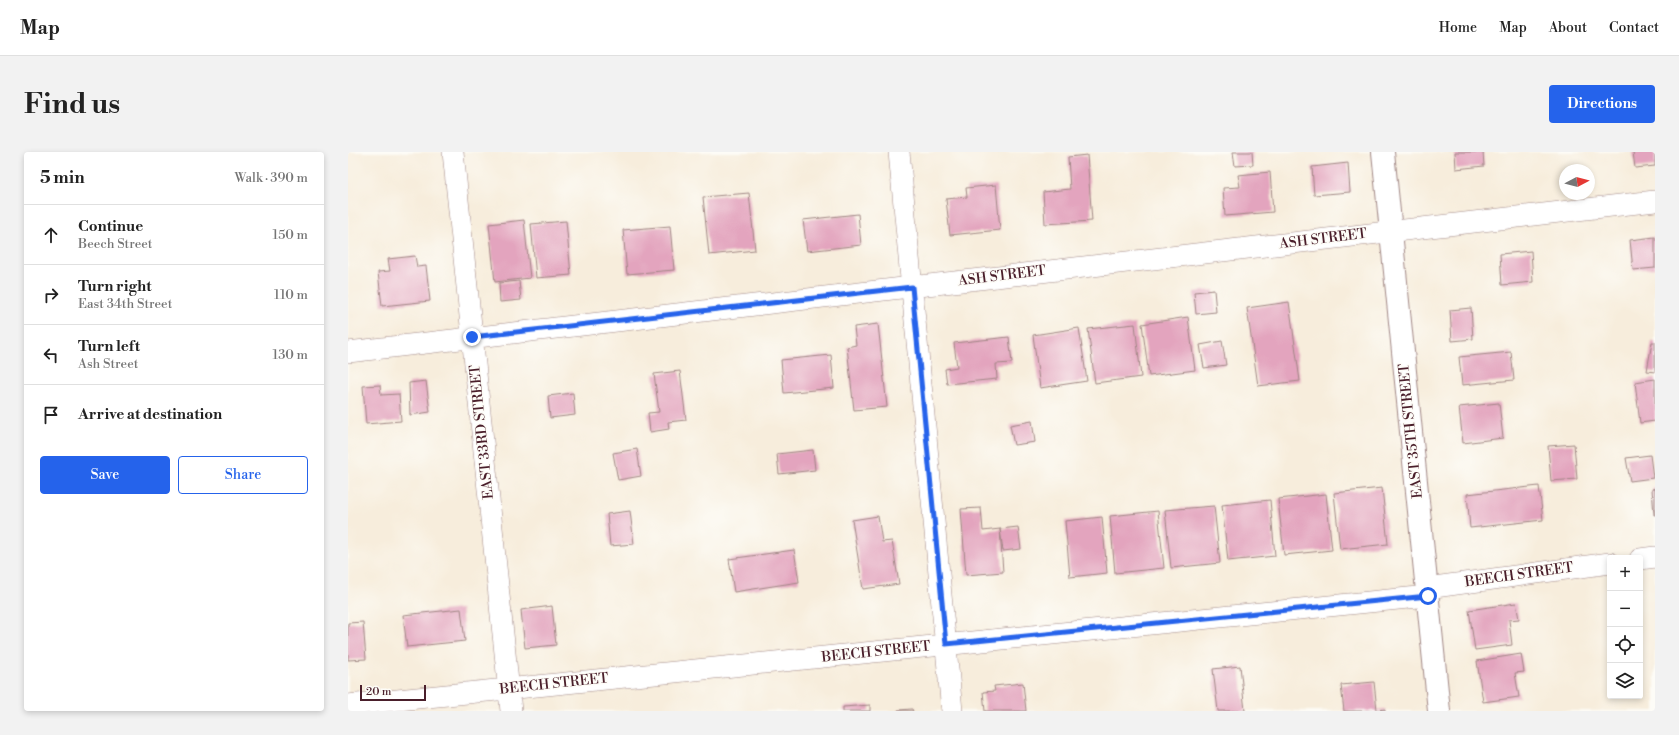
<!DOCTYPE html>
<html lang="en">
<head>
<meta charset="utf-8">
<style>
  :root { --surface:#fff; --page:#f2f2f2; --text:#222; --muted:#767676; --line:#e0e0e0; --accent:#2563eb }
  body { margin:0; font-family:"Libre Bodoni",serif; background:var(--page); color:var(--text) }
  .controls { position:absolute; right:12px; bottom:12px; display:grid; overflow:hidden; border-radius:4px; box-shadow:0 2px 6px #0003 }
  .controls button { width:36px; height:36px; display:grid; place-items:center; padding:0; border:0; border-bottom:1px solid var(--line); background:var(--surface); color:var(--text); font:20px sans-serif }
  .compass { position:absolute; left:1211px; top:12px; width:36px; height:36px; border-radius:50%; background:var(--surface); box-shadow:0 2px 6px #0003; rotate:83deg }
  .scale { position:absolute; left:12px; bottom:10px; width:66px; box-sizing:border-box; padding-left:4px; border:2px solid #4a1f2b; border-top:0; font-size:11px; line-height:14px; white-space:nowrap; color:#4a1f2b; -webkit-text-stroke:3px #fdfcf7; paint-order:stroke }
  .stop { position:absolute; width:12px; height:12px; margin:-9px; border:3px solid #2563eb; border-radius:50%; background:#fff }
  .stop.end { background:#2563eb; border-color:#fff; box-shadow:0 1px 4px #0008 }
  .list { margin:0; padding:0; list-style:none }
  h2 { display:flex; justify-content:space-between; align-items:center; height:52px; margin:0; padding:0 16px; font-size:17px }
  h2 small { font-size:13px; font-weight:400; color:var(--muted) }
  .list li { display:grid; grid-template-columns:26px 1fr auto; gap:12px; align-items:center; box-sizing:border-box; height:60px; padding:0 16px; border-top:1px solid var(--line) }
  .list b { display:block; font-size:15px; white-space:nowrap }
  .list p { margin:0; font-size:13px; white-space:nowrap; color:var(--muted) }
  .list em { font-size:13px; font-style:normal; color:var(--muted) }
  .actions { display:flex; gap:8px; padding:12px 16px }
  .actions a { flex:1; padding:9px 0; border:1px solid var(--accent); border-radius:4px; text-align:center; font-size:14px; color:var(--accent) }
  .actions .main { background:var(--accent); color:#fff }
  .icon { flex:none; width:22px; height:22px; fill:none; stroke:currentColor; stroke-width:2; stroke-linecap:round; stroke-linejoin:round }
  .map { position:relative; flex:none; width:1307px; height:559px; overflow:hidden; border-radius:4px }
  header { display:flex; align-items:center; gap:24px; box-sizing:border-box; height:56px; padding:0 20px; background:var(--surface); border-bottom:1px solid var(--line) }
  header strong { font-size:19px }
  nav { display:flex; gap:22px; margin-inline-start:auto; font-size:14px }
  .intro { display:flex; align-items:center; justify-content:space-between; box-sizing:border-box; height:96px; padding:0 24px }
  h1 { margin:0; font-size:28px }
  .button { padding:10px 18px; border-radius:4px; background:var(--accent); color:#fff; font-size:14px; font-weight:700 }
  main { display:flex; gap:24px; padding:0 24px }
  aside { flex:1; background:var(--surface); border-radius:4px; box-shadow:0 2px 6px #0003 }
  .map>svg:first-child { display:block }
  .building { fill:#e3a4be }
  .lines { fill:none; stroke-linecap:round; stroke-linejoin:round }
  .street-casing { stroke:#a08684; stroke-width:22 }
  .secondary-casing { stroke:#a08684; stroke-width:24 }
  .street { stroke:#fff; stroke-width:21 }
  .secondary { stroke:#fff; stroke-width:22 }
  .route { stroke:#2563eb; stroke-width:5 }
  .labels { text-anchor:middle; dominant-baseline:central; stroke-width:3; stroke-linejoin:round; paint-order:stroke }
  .street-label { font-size:14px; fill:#4a1f2b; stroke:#fdfcf7 }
</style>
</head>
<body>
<header>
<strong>Map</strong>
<nav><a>Home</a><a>Map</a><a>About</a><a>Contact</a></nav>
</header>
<div class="intro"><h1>Find us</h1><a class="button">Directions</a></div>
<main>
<aside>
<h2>5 min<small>Walk · 390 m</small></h2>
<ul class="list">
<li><svg class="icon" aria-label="ahead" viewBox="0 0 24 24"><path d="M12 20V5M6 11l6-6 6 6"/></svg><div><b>Continue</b><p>Beech Street</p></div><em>150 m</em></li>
<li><svg class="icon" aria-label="right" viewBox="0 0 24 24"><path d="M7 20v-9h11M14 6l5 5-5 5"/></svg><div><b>Turn right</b><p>East 34th Street</p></div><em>110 m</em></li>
<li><svg class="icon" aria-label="left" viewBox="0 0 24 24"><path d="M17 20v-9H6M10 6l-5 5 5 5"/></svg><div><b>Turn left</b><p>Ash Street</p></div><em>130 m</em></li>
<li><svg class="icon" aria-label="arrive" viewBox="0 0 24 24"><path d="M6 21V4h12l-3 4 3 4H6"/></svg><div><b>Arrive at destination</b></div></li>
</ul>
<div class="actions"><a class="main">Save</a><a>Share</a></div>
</aside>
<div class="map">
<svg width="1307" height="559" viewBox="0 0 1307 559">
  <rect width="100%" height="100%" fill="#fdfcf7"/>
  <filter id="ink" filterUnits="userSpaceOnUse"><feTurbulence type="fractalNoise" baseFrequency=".025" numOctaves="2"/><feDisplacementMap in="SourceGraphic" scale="8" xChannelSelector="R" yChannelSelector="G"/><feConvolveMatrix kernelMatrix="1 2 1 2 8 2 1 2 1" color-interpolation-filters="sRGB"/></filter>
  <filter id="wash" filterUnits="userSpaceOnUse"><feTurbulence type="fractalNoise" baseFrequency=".012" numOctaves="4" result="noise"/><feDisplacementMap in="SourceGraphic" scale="16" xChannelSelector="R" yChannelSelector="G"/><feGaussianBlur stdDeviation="0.9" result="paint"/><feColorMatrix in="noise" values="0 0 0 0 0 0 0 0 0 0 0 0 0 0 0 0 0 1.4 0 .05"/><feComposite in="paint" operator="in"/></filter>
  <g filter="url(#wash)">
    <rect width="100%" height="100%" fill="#f7eddc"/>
    <g id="blocks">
      <path class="building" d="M885 0H904L905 13 887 14Z
        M1107 0H1135L1136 14 1108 17Z
        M1285 0H1307V14L1287 16Z
        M739 3 744 69 697 72 695 40 722 37 720 5Z
        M1000 11 1002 40 966 43 964 15Z
        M922 20 925 60 877 64 875 36 892 35 890 23Z
        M648 33 652 78 602 83 598 47 619 45 618 36Z
        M401 41 407 98 361 103 355 45Z
        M510 62 513 93 459 99 455 68Z
        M176 68 182 126 147 130 141 72Z
        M218 69 223 123 188 126 183 72Z
        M322 74 326 118 279 122 275 78Z
        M1307 85V116L1285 118 1282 88Z
        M1183 99 1185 130 1154 133 1152 102Z
        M67 104 69 115 78 114 82 149 34 154 30 120 42 119 40 107Z
        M171 129 173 148 152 150 151 131Z
        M866 138 868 160 848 162 846 140Z
        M941 150 952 229 910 234 899 156Z
        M1123 156 1125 187 1104 189 1102 158Z
        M840 165 847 218 801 224 794 172Z
        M530 172 539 255 506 258 499 195 508 193 506 175Z
        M787 172 793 225 747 231 740 177Z
        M731 176 739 229 692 236 685 183Z
        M661 185 664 211 648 212 649 227 599 232 597 217 609 215 606 191Z
        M874 189 878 213 856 216 852 193Z
        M1304 190H1307V220L1299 219Z
        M1163 200 1166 228 1114 233 1111 205Z
        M483 203 486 236 436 241 433 208Z
        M332 219 338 268 320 270 321 277 302 280 300 261 311 260 306 222Z
        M1307 227V269L1292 271 1287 230Z
        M78 229 82 260 62 263 61 231Z
        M32 233 33 243 51 242 53 269 18 272 15 234Z
        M225 241 227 263 202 266 200 244Z
        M1151 251 1155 286 1115 291 1111 255Z
        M684 269 687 290 666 293 662 273Z
        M1226 292 1229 327 1203 329 1200 294Z
        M289 297 293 324 270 328 265 301Z
        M465 298 467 318 431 322 429 302Z
        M1302 303 1305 326 1282 329 1278 306Z
        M1191 334 1195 368 1122 376 1119 342Z
        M1034 336 1040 392 992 397 986 341Z
        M1307 336V363H1306L1304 337Z
        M978 342 984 398 936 403 930 347Z
        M922 348 927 404 880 409 874 353Z
        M866 354 872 411 823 416 817 358Z
        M633 356 635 379 652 377 655 420 618 423 613 357Z
        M282 359 286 392 262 394 259 362Z
        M810 359 816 416 767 421 762 364Z
        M530 364 534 390 544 389 551 432 515 437 504 368Z
        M754 365 759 421 722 425 717 369Z
        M670 375 673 397 655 399 652 377Z
        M446 398 451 430 386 440 381 407Z
        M1168 451 1171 467 1161 468 1164 493 1127 498 1121 458Z
        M204 454 208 493 177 496 173 458Z
        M113 457 117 489 59 495 55 463Z
        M15 470 18 507 0 508V471Z
        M1173 502 1176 520 1167 521 1171 545 1135 550 1129 509Z
        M892 514 897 559H870L865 517Z
        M1026 530 1029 558 1037 557V559H996L993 533Z
        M675 531 678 559H637L635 540 647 539 646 534Z
        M522 553V559H495V555Z
        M564 557 565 559H550V558Z"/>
    </g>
  </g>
  <g filter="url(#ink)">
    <use href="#blocks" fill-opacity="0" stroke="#a08684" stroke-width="1"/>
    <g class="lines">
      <g class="street-casing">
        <path id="street" d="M105 0 163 559
          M551 0 604 559
          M0 200 1307 49
          M1292 407 1307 405
          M1079 436 1262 411
          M0 553 1080 444"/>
      </g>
      <g class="secondary-casing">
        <path id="secondary" d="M1035 0 1091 559"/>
      </g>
      <use href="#street" class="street"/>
      <use href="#secondary" class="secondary"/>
    </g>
  </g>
  <g class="lines" filter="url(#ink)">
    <path class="route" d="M124 185 564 135 598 492 1080 444"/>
  </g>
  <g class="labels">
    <g class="street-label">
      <text transform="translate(975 87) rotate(-7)">ASH STREET</text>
      <text transform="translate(654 124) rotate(-7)">ASH STREET</text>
      <text transform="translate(1063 279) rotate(-96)">EAST 35TH STREET</text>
      <text transform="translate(134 280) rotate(-96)">EAST 33RD STREET</text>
      <text transform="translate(1171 423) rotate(-8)">BEECH STREET</text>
      <text transform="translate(528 500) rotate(-6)">BEECH STREET</text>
      <text transform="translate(206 532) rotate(-6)">BEECH STREET</text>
    </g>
  </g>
</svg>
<div class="controls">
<button>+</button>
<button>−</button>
<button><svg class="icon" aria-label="locate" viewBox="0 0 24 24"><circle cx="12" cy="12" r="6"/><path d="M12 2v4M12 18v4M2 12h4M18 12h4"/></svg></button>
<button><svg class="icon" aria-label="layers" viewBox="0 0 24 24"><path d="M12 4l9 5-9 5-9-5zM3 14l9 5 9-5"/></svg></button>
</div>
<svg class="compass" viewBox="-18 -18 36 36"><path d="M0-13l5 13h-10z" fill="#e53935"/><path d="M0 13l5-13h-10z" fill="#767676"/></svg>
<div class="scale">20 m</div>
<div class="stop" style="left:1080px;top:444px"></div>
<div class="stop end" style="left:124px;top:185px"></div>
</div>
</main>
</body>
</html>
